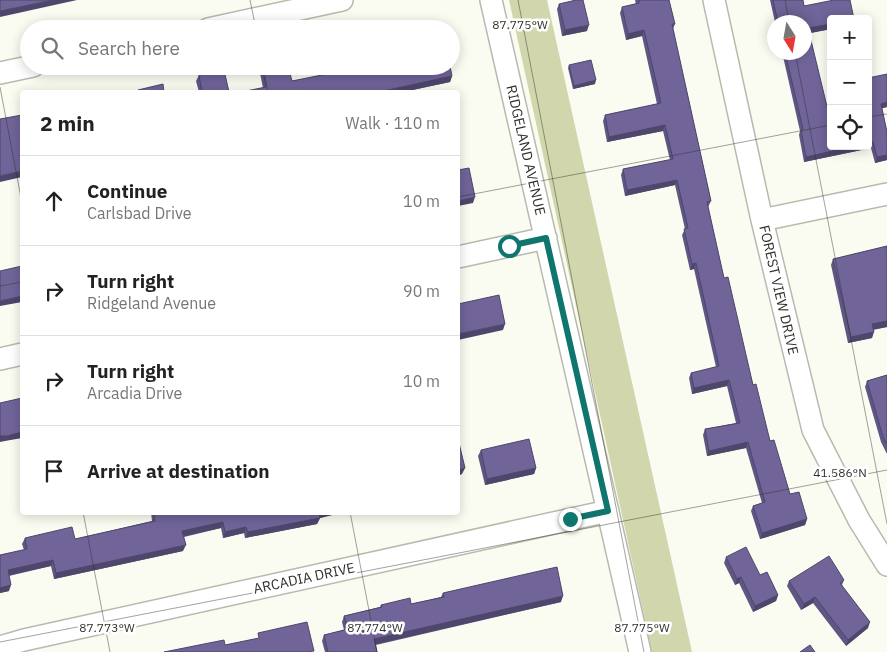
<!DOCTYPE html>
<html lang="en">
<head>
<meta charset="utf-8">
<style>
  :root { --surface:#fff; --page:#f2f2f2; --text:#222; --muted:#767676; --line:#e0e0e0 }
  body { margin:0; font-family:"IBM Plex Sans",sans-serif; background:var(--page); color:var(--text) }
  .controls { position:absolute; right:15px; top:15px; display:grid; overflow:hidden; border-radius:5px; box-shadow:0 2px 12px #0003 }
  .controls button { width:45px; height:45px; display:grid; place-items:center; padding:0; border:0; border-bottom:1px solid var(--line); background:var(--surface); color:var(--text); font:25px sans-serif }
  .compass { position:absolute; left:767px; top:15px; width:45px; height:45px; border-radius:50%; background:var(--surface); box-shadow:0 2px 12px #0003; rotate:169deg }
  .stop { position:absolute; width:15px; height:15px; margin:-11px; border:4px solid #0f766e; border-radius:50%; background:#fff }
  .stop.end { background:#0f766e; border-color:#fff; box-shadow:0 1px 5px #0008 }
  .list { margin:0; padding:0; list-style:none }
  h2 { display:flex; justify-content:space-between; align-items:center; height:65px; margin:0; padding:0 20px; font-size:21px }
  h2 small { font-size:16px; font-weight:400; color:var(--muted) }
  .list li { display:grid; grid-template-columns:32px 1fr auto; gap:15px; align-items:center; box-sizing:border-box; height:90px; padding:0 20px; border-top:1px solid var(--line) }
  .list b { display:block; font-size:19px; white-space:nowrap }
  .list p { margin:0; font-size:16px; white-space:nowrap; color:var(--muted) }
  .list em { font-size:16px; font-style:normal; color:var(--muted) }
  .icon { flex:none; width:28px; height:28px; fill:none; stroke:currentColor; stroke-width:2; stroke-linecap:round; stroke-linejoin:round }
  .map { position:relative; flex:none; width:887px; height:652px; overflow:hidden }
  .search { position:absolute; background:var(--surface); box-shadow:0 2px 12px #0003; left:20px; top:20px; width:440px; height:55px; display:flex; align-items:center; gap:12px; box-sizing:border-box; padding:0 18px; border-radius:28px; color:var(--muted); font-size:19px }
  .panel { position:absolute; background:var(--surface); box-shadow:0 2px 12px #0003; left:20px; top:90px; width:440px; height:425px; border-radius:5px }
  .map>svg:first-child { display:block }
  .grass { fill:#d2d6ac }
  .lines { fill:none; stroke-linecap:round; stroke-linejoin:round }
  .minor-casing { stroke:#b8b9af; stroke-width:24 }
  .minor { stroke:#fff; stroke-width:21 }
  .wall { fill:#605684 }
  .shaded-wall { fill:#4e466b }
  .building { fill:#706499; stroke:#4e466b }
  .route { stroke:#0f766e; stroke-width:6 }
  .ticks { fill:none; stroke:#30312d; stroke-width:1; stroke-opacity:0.45 }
  .labels { text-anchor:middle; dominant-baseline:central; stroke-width:5; stroke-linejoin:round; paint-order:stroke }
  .street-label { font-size:14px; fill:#30312d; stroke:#fff }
  .ticks-label { font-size:12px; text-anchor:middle; fill:#30312d; stroke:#fff; stroke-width:5; stroke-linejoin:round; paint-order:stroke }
</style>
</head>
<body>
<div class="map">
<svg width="887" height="652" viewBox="0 0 887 652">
  <rect width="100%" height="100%" fill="#fbfcf1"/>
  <path class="grass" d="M509 0H547L692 652H652Z"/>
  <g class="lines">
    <g class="minor-casing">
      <path id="minor" d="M491 0 640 652
        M714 0 762 220 813 430 859 520 887 565
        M208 29 342 0
        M0 73 33 66
        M762 220 887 194
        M458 257 546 238
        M0 359 22 354
        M0 647 24 640 608 511"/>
    </g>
    <use href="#minor" class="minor"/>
  </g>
  <path class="wall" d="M635 0H669L675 24 673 29 711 201 708 207 724 278 753 385 770 441 790 494 807 519 805 525 760 539 751 511 753 506 762 503 746 448 707 456 703 435 705 429 736 423 727 386 692 394 689 378 691 373 716 367 694 269 690 270 682 235 685 229 675 185 625 196 621 175 623 169 670 160 663 131 607 142 603 121 605 115 657 104 642 36 626 40 620 13 622 7 636 4Z
    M770 0H803L804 6 831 19V29L809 33 830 123 868 146 887 76V107L882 108 887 132V160L875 163 871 148 804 162 799 135 800 131 782 52H804V22H775Z
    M559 4 587 31 562 36 557 9Z
    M569 65 595 84 573 89 568 68Z
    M259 66H262L292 81 324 75 322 66H352V68L452 76 450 82 403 92H241L263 88 259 68Z
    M199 75 229 92H199L196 81Z
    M887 246V327L873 330 872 338 848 343 831 265 833 259Z
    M887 375V454L881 442 865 387 867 381Z
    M481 450 536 468 534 474 485 485 478 456Z
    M151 512H344L320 518 317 524 245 538 244 533 223 538 221 528 184 537 183 551 54 579 51 566 9 576V591L0 593V555L24 550 22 544 25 538 75 539 152 521Z
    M726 557 760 575 778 595 776 601 753 612 739 583 735 585 724 563Z
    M844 580 842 585 868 628 846 646 813 603 801 610 787 586 789 581Z
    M443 593 561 602 376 645 377 652H325L322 641 324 635 344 630 342 622 344 616 380 607 381 605 411 604 441 597Z"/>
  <path class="shaded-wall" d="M53 0H77L0 17V11Z
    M831 24V29L806 34 808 28Z
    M589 25 587 31 562 36 565 30Z
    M644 30 642 36 626 40 628 34Z
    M452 76 450 82 403 92H379Z
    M596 80 595 84 573 89 574 86Z
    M887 102V107L879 109 881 104Z
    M665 125 663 131 607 142 609 137Z
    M873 142 871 148 804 162 806 157 855 146H868V143Z
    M887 155V160L875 163 877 157Z
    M22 171V177L0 182V176Z
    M677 180 675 185 625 196 627 190Z
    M475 197 473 203 458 206V201Z
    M696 263 694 269 690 270 692 264Z
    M22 296V302L0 306V301Z
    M887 321V327L870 330 872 324Z
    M505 324 503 330 458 340V334Z
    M874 332 872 338 848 343 851 337Z
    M729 380 727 386 692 394 694 388Z
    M22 432V438L5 441 0 442V436Z
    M748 442 746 448 707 456 709 451Z
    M465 468 462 474 458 476V470Z
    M536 468 534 474 485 485 487 479Z
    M344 512 320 518 317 524 245 538 248 532 319 513Z
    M807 519 805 525 760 539 762 533Z
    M223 522 221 528 180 537 182 531Z
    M246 527 244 533 223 538 225 532Z
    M186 545 183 551 54 579 56 573Z
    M53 560 51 566 5 576 8 570Z
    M741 577 739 583 735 585 737 579Z
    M11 585 9 591 0 593V588Z
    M778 595 776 601 753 612 755 606Z
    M563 596 561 602 372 645 374 639Z
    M815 597 813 603 801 610 804 604Z
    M870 622 868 628 846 646 848 640Z"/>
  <path class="building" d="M0 0H53L0 11Z
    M576 0H583L589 25 565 30 559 4Z
    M639 0H669L675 24H672L711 201 707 202 724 278 728 277 753 385 756 384 770 441 774 440 790 494 799 492 807 519 762 533 753 506 765 502 748 442 709 451 705 429 740 423 729 380 694 388 691 373 719 366 696 263 692 264 684 229 688 228 677 180 627 190 623 169 673 159 665 125 609 137 605 115 661 103 644 30 628 34 622 7 639 3Z
    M773 0H803L804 6 834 0H850L854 19H831V24L808 28 831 123V146H855L806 157 801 130 803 129 785 52H804V22H778Z
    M591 60 596 80 574 86 569 65Z
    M262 66H288L292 81 327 74 325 66H352V68L361 66H450L452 76 379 92H241L266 87Z
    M224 70 229 92H202L199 75Z
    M887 74V102L881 104 887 132V155L877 157 873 142 868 143V78Z
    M163 84 164 92H138V90Z
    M22 115V171L0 176V119Z
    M469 168 475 197 458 201V170Z
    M887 246V321L872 324 874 332 851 337 833 259Z
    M22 266V296L0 301V271Z
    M499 295 505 324 458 334V304Z
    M887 375V444L883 437 867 381Z
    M22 398V432L7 436H0V403Z
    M458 439 465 468 458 470Z
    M529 439 536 468 487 479 481 450Z
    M154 512H320L319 513 320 518 248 532 246 527 225 532 223 522 182 531 186 545 56 573 53 560 8 570 11 585 0 588V555L27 549 25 538 72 527 75 539 155 521Z
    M746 547 760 575 767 572 778 595 755 606 741 577 737 579 726 557Z
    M829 556 844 580 840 583 870 622 848 640 815 597 804 604 789 581Z
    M557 567 563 596 374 639 377 652H328L324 635 348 629 344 616 382 607 381 605 410 598 411 604 444 597 443 593Z
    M307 622 314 651 307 652H164L224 640 225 645 259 638 258 633Z
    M810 645 815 652H800Z"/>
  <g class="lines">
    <path class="route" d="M509 246 546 238 608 511 570 519"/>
  </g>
  <path class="ticks" d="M250 0 256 29M518 0 644 652M785 0 789 22M795 52 887 524M263 66 268 92M0 87 22 203M868 117 887 114M458 197 831 125M0 286 22 282M83 512 110 652M350 512 377 652M0 642 887 470"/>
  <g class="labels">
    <g class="street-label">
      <text transform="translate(526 150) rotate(77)">RIDGELAND AVENUE</text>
      <text transform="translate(779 290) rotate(77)">FOREST VIEW DRIVE</text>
      <text transform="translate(304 578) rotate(-12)">ARCADIA DRIVE</text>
    </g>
  </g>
  <g class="ticks-label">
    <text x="520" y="29">87.775°W</text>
    <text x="840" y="477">41.586°N</text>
    <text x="107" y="632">87.773°W</text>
    <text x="375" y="632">87.774°W</text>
    <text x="642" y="632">87.775°W</text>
  </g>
</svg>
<div class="controls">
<button>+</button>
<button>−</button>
<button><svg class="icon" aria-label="locate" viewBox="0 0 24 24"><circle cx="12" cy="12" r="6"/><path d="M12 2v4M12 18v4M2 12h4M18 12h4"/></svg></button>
</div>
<svg class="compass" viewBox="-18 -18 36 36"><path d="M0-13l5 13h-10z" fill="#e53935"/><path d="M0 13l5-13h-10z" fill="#767676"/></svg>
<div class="stop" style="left:509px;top:246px"></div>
<div class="stop end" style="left:570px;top:519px"></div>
<div class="search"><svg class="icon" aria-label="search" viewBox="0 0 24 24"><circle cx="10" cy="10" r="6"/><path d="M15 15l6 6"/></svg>Search here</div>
<section class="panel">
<h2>2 min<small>Walk · 110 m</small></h2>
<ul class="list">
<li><svg class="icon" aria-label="ahead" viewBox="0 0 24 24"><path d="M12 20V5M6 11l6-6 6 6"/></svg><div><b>Continue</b><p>Carlsbad Drive</p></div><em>10 m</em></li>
<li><svg class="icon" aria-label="right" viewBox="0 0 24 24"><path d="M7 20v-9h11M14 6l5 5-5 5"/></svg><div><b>Turn right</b><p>Ridgeland Avenue</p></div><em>90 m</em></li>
<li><svg class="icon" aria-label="right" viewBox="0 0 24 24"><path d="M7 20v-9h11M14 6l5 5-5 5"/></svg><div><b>Turn right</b><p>Arcadia Drive</p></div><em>10 m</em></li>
<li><svg class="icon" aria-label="arrive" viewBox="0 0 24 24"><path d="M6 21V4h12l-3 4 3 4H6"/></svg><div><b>Arrive at destination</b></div></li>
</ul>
</section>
</div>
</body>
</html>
